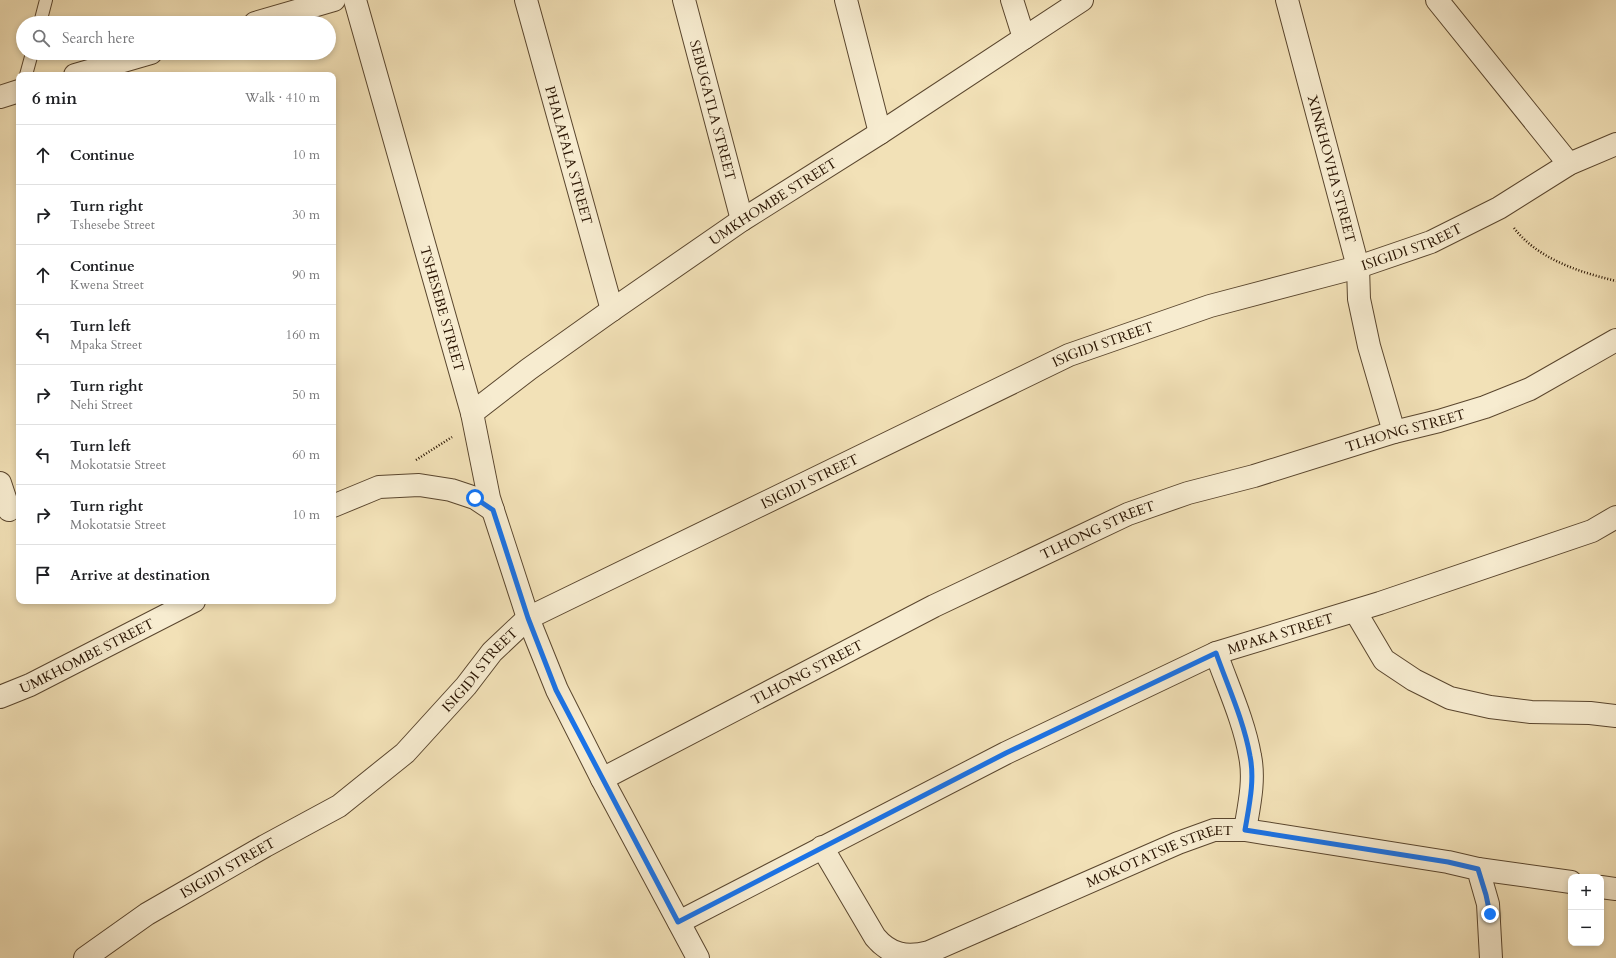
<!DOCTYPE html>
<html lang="en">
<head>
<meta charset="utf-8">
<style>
  :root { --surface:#fff; --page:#f2f2f2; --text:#202124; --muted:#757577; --line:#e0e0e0 }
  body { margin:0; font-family:Cardo,serif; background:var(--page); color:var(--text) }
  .controls { position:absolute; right:12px; bottom:12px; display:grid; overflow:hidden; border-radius:8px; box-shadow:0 2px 6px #0003 }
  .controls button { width:36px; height:36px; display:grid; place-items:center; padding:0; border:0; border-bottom:1px solid var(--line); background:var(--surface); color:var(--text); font:20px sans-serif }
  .stop { position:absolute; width:12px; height:12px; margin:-9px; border:3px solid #1a73e8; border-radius:50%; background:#fff }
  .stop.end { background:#1a73e8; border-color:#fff; box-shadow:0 1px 4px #0008 }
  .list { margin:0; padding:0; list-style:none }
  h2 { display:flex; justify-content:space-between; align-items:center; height:52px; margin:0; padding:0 16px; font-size:17px }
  h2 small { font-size:13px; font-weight:400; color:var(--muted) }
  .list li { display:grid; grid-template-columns:26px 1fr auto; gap:12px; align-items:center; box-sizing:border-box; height:60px; padding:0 16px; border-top:1px solid var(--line) }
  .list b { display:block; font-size:15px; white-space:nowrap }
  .list p { margin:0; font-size:13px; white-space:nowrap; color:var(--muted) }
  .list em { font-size:13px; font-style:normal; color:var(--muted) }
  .icon { flex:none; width:22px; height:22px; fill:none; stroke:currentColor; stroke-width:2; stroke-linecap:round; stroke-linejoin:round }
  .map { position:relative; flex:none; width:1616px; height:958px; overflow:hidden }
  .search { position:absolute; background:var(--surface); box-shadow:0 2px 6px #0003; left:16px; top:16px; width:320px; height:44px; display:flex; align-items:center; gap:10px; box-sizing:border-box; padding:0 14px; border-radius:22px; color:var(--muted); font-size:15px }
  .panel { position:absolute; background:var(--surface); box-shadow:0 2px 6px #0003; left:16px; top:72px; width:320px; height:532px; border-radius:8px }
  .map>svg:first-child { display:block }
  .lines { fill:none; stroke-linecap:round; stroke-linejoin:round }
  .lane-casing { stroke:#5a462e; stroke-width:14 }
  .street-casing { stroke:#5a462e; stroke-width:24 }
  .path { stroke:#281301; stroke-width:2.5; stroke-dasharray:1 2; stroke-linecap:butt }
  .lane { stroke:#f7ecd0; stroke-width:12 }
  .street { stroke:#f7ecd0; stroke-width:22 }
  .route { stroke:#1a73e8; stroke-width:5 }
  .labels { text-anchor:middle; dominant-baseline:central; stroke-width:3; stroke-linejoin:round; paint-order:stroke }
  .street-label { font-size:14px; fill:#281301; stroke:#f7ecd0 }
</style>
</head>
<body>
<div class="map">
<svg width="1616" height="958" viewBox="0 0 1616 958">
  <rect width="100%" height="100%" fill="#f2e1b7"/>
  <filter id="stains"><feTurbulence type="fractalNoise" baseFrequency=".005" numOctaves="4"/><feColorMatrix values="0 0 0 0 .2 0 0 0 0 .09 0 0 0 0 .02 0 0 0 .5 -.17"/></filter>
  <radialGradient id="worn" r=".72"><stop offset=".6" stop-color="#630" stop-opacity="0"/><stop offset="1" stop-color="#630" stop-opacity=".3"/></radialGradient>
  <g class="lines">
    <g class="lane-casing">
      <path id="lane" d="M40 23 46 0
        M26 75 32 53"/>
    </g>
    <g class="street-casing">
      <g id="street">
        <path id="s1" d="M355 0 472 413 489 498 528 618 557 690 602 779 698 958"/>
        <path id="s2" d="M526 0 612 310"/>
        <path id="s3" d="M684 0 742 220"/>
        <path d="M846 0 880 133"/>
        <path d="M1012 0 1024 38"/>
        <path id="s4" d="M1287 0 1358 267 1359 299 1369 346 1394 432"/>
        <path d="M1437 0 1569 164"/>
        <path d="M255 23 334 0"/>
        <path d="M75 75 151 53"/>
        <path d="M0 97 19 91"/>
        <path id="s5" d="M472 413 529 369 612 310 742 220 880 133 1082 0"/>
        <path d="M0 483 9 510"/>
        <path d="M333 506 379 487 419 485 451 490 475 498 493 510"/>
        <path d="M1355 611 1384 660 1414 680 1450 698 1490 707 1531 712 1590 713 1616 716"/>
        <path d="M1216 653C1228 687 1244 721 1250 756 1255 780 1249 806 1245 830"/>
        <path id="s6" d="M0 697 30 685 194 601"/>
        <path id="s7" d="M602 779 934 606 1128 514 1188 493 1254 476 1394 432 1439 421 1485 407 1530 389 1616 340"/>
        <path id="s8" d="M822 847 875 937C890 955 907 958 929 952L1178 843 1214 830H1245L1448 862 1478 869 1488 904 1491 958"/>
        <path d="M1478 869 1571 882"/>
        <path d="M1601 887 1616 889"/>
        <path id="s9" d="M679 922 1006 753 1216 653 1380 603 1592 531 1616 517"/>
        <path id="s10" d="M85 958 147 914 265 846 339 806 405 753 466 686 492 652 528 618 1069 355 1210 306 1358 267 1431 242 1499 208 1569 164 1616 144"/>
      </g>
    </g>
    <path class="path" d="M1514 228C1538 259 1579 272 1616 281
      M416 460 452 437"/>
    <use href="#lane" class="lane"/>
    <use href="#street" class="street"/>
  </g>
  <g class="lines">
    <path class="route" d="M475 498 493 510 528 618 556 690 678 922 1006 753 1216 653C1228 687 1244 721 1250 756 1255 780 1249 806 1245 830L1448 862 1478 869 1486 895 1490 914"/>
  </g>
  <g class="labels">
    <g class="street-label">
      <text stroke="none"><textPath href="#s3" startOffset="114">SEBUGATLA STREET</textPath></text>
      <text stroke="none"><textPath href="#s2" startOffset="161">PHALAFALA STREET</textPath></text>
      <text stroke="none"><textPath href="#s4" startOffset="175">XINKHOVHA STREET</textPath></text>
      <text stroke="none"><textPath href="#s5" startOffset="368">UMKHOMBE STREET</textPath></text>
      <text stroke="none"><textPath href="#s10" startOffset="1525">ISIGIDI STREET</textPath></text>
      <text stroke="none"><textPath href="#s1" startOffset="321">TSHESEBE STREET</textPath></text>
      <text stroke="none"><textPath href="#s10" startOffset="1201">ISIGIDI STREET</textPath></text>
      <text stroke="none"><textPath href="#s7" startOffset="879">TLHONG STREET</textPath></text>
      <text stroke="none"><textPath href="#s10" startOffset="877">ISIGIDI STREET</textPath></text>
      <text stroke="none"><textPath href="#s7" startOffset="555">TLHONG STREET</textPath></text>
      <text stroke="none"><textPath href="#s9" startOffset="668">MPAKA STREET</textPath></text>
      <text stroke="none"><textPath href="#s6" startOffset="96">UMKHOMBE STREET</textPath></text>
      <text stroke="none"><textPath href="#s10" startOffset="493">ISIGIDI STREET</textPath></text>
      <text stroke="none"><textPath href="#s7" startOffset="231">TLHONG STREET</textPath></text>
      <text stroke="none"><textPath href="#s8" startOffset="415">MOKOTATSIE STREET</textPath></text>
      <text stroke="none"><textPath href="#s10" startOffset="169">ISIGIDI STREET</textPath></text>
    </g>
  </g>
  <rect width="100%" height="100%" filter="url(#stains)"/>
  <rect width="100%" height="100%" fill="url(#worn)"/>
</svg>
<div class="controls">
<button>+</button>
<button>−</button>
</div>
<div class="stop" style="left:475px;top:498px"></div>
<div class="stop end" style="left:1490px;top:914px"></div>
<div class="search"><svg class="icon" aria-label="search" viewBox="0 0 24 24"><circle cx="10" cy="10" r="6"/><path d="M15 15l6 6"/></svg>Search here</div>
<section class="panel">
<h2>6 min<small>Walk · 410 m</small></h2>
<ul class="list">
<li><svg class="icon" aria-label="ahead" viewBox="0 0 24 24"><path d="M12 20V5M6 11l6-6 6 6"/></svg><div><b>Continue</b></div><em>10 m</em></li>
<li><svg class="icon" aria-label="right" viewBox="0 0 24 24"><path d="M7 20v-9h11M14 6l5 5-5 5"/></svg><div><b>Turn right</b><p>Tshesebe Street</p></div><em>30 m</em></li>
<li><svg class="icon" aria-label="ahead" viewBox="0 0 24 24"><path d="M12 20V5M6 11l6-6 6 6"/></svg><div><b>Continue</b><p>Kwena Street</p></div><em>90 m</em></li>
<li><svg class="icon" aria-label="left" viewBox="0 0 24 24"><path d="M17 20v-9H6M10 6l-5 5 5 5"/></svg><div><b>Turn left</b><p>Mpaka Street</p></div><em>160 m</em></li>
<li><svg class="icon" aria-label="right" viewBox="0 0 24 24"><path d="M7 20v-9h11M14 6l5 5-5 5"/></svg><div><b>Turn right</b><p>Nehi Street</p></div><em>50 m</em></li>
<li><svg class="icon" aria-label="left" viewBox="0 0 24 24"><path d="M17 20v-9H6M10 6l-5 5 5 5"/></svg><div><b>Turn left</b><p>Mokotatsie Street</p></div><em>60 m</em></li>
<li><svg class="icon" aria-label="right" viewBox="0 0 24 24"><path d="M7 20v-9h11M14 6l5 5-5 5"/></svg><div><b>Turn right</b><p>Mokotatsie Street</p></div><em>10 m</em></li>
<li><svg class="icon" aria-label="arrive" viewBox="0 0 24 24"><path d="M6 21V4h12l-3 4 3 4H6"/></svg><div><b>Arrive at destination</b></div></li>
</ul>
</section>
</div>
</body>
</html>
